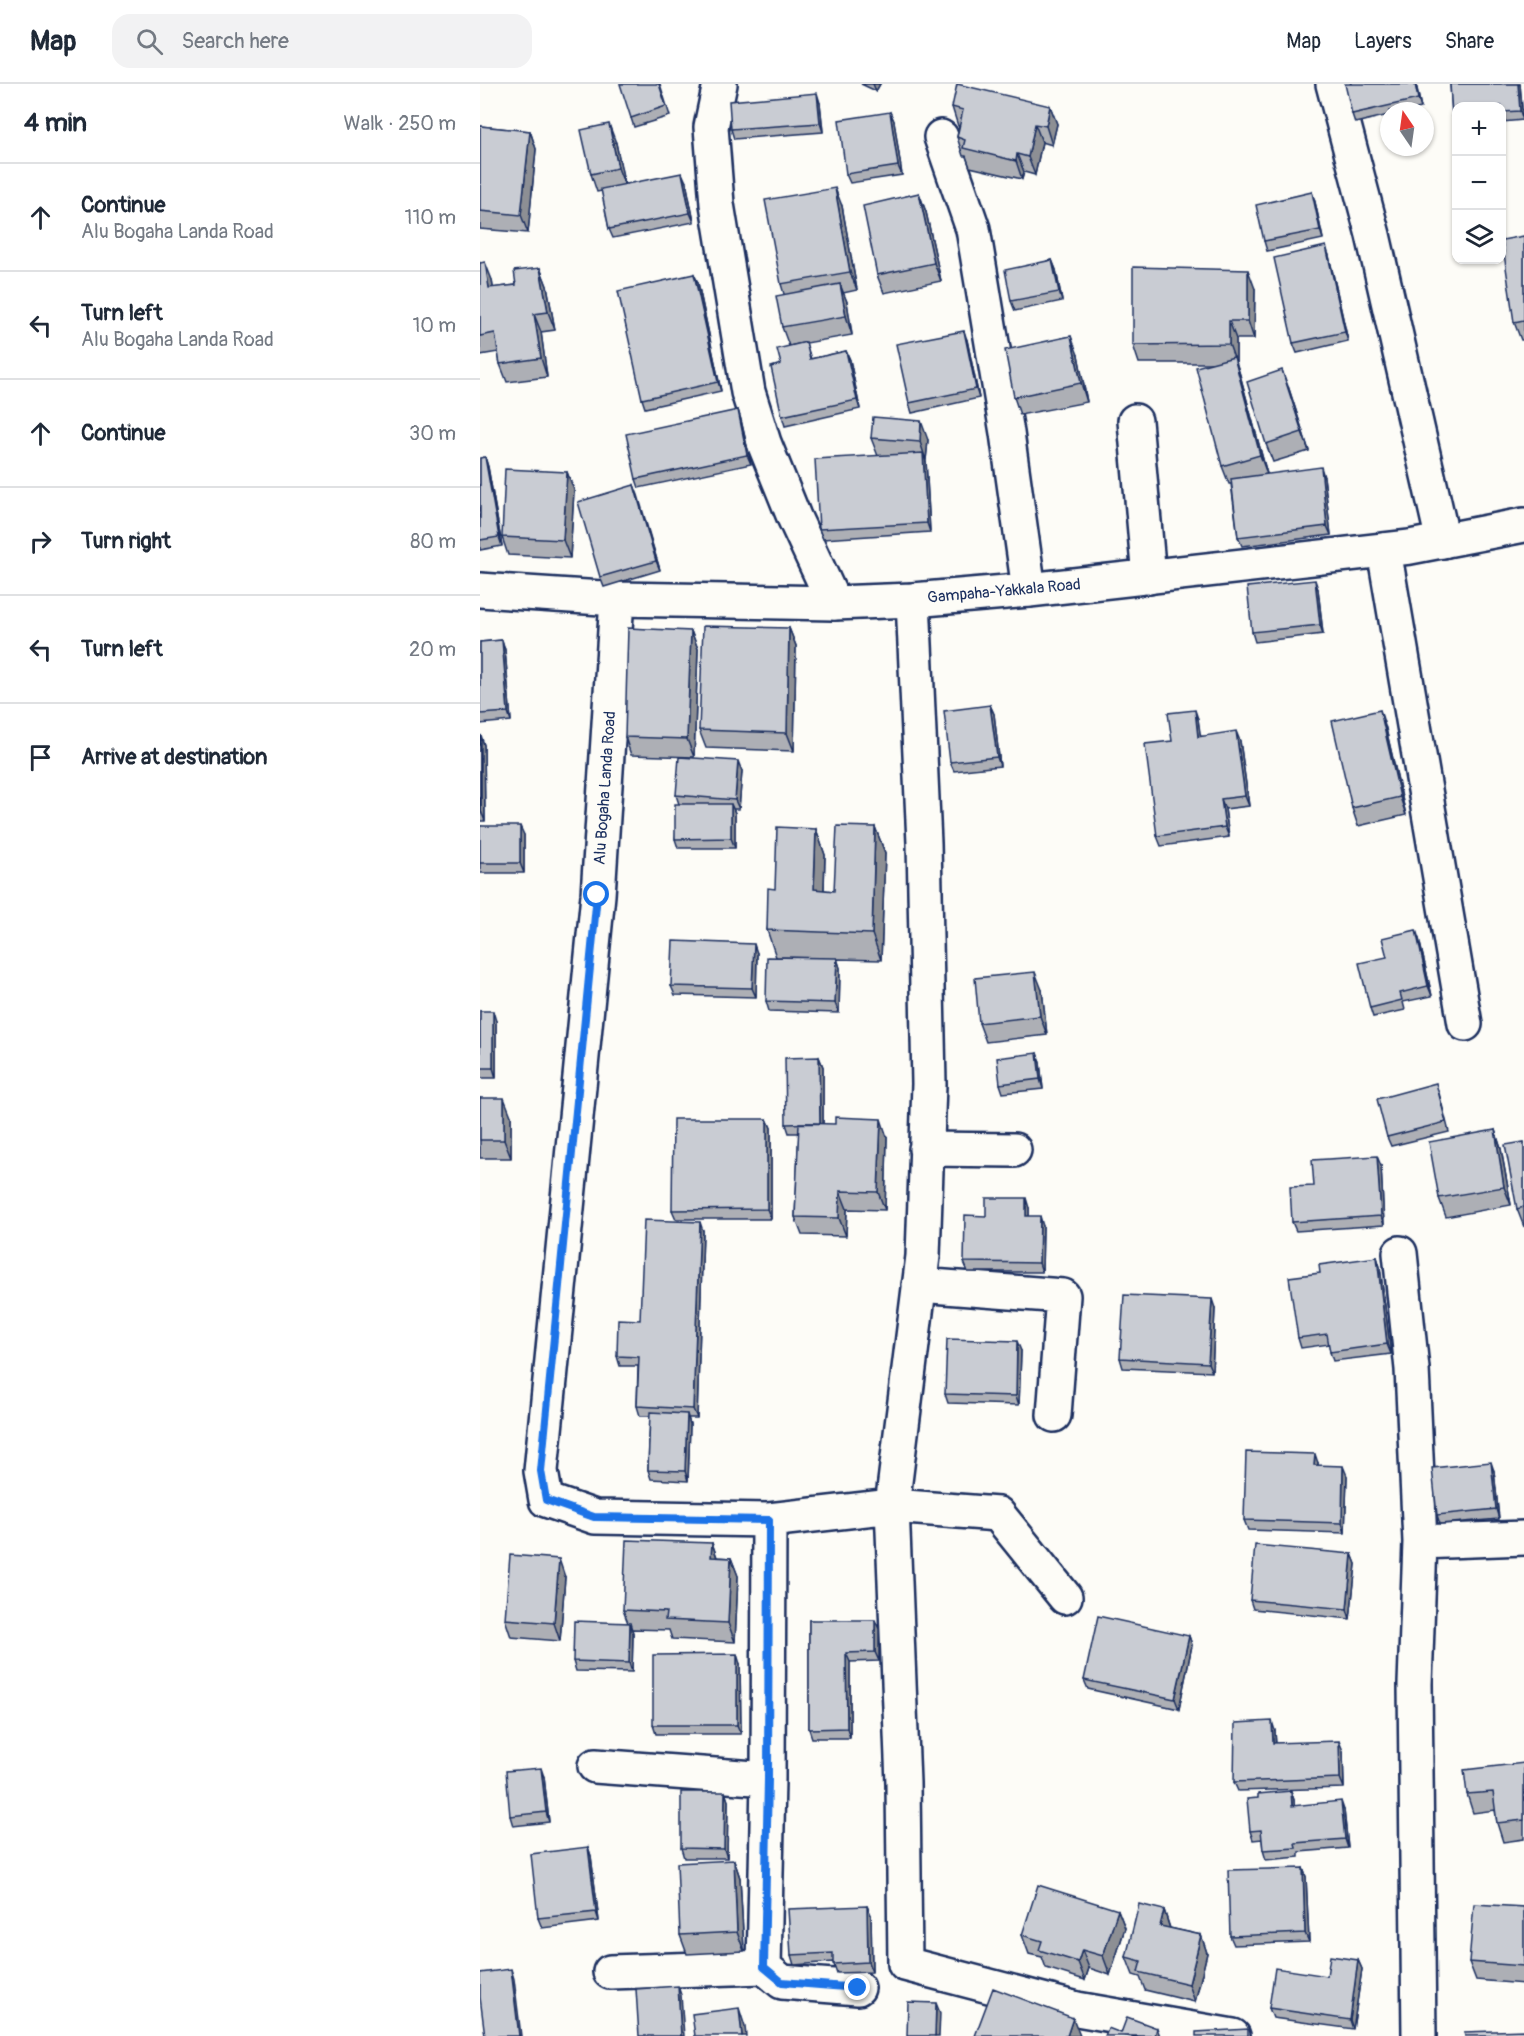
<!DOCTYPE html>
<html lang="en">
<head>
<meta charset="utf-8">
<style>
  :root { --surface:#fff; --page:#f2f2f3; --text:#1f2937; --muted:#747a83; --line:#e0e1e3 }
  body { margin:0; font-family:Pangolin,sans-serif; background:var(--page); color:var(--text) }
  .controls { position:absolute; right:18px; top:18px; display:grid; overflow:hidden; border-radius:12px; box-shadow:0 2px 4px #0004 }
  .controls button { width:54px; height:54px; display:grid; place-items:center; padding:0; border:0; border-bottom:2px solid var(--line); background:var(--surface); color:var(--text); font:30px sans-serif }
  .compass { position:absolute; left:900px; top:18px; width:54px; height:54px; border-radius:50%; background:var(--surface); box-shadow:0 2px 4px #0004; rotate:347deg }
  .stop { position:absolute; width:18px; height:18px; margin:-14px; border:4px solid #1a73e8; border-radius:50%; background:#fff }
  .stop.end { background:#1a73e8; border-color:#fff; box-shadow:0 2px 6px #0008 }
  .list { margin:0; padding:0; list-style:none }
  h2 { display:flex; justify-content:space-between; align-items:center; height:78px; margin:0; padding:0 24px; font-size:26px }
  h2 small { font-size:20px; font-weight:400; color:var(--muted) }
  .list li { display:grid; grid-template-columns:39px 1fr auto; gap:18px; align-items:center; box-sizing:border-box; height:108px; padding:0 24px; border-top:2px solid var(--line) }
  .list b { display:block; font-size:22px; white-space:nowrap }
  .list p { margin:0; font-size:20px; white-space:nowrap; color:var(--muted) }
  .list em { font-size:20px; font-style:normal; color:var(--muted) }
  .icon { flex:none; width:33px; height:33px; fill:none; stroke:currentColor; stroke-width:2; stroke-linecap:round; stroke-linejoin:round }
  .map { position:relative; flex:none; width:1044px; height:1952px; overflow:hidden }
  header { display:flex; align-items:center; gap:36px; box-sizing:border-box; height:84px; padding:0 30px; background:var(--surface); border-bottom:2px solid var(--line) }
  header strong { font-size:28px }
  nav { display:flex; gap:33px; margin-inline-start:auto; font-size:21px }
  .search { width:420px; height:54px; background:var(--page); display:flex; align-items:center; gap:15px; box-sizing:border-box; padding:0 21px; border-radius:18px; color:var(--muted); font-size:22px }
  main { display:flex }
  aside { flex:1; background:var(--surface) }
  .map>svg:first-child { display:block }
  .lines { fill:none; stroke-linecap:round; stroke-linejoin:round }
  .minor-casing { stroke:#1b2f5e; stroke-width:38 }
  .trunk-casing { stroke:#1b2f5e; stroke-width:38 }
  .minor { stroke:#fdfcf7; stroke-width:33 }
  .trunk { stroke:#fdfcf7; stroke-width:33 }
  .wall { fill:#adafb5; stroke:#1b2f5e; stroke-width:1.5 }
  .shaded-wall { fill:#8d8f94; stroke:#1b2f5e; stroke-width:1.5 }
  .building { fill:#c9ccd3; stroke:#1b2f5e; stroke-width:1.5 }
  .route { stroke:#1a73e8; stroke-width:8 }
  .labels { text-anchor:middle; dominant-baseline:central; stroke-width:6; stroke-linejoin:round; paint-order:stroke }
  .street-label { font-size:16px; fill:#1b2f5e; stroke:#fdfcf7 }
</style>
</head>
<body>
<header>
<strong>Map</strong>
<div class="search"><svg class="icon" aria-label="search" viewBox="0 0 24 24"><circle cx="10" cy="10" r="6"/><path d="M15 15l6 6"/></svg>Search here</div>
<nav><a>Map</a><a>Layers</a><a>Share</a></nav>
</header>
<main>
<aside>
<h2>4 min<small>Walk · 250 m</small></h2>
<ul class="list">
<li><svg class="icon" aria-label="ahead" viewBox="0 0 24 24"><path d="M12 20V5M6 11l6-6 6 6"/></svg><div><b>Continue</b><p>Alu Bogaha Landa Road</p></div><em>110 m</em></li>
<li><svg class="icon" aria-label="left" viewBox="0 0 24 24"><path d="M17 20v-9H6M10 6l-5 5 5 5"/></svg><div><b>Turn left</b><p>Alu Bogaha Landa Road</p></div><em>10 m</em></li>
<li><svg class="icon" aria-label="ahead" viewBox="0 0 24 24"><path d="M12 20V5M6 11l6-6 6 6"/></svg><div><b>Continue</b></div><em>30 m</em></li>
<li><svg class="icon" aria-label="right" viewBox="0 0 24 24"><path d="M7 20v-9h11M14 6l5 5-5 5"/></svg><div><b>Turn right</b></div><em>80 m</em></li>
<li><svg class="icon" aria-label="left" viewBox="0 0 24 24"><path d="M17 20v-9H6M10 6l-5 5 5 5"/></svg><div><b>Turn left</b></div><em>20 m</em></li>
<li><svg class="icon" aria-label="arrive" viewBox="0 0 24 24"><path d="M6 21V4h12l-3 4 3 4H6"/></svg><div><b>Arrive at destination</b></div></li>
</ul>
</aside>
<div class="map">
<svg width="1044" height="1952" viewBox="0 0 1044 1952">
  <rect width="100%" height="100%" fill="#fdfcf7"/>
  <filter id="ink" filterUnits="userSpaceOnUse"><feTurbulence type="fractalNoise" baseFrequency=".0167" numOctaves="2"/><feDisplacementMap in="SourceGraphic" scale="12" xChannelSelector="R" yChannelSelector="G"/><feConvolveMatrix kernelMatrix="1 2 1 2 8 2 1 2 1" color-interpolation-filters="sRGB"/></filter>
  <g filter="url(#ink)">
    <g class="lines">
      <g class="minor-casing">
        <path id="minor" d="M240 0 231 43 237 120 268 308 284 359 314 433 354 519
          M853 0 893 151 963 457
          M461 53 493 145 527 349 549 506
          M655 337 669 493
          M904 466 985 940
          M137 515 118 811 61 1387 66 1416 115 1433 289 1436 412 1422 423 1699 425 1880 597 1925 753 1952
          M433 516 444 759 449 1000 443 1172 412 1422 518 1430 585 1513
          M446 1065 534 1066
          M920 1169 932 1285 940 1458 1044 1454
          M439 1201 583 1212 574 1331
          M115 1682 288 1695
          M284 1883 288 1695 289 1436
          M130 1888 284 1883 302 1898 378 1904
          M939 1952 935 1600 940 1458"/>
      </g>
      <g class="trunk-casing">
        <path id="trunk" d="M0 506 137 515 354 519 433 516 549 506 930 463 1044 441"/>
      </g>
      <use href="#minor" class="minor"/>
      <use href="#trunk" class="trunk"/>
    </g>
    <path class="wall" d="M180 0 190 32 154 43 151 34Z
      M381 0H400L396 7Z
      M936 0 941 24 929 27H909V31L875 39 872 30Z
      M970 0H1040L1043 36 1022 38V22H976V41L972 31Z
      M340 19 343 48 254 55 251 45Z
      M570 22 577 40 572 61 562 58 555 91 544 88 542 95 490 83 486 72H483L477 53 479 42H478L472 23Z
      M410 28 414 37 422 91 370 99 366 90Z
      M0 42 50 47 56 65 48 149 0 145Z
      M136 59 144 100 206 98 214 138 133 154 129 145 122 107 117 108 111 90Z
      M832 108 835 118 843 155 787 167 784 157Z
      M439 109 446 128 461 197 404 209 397 191Z
      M362 122 377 206 363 209 367 218 372 251 326 259 331 275 366 267 370 276 380 325 305 342 302 332 301 280 319 260 309 262 302 243 304 210 301 200Z
      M1044 152V256H1041L1034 238Z
      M849 172 868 257 817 269 813 259Z
      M572 176 576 186 582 217 535 227 531 217Z
      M0 179 12 196 13 204 36 201 60 184 67 202 75 246 61 248 67 293 27 298 20 280 18 268 0 271Z
      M214 190 218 199 241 307 165 324 162 315Z
      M775 205 774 255H756V278L760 291 787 390 783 391 844 393 851 451 762 462 758 453 751 400H749L742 382 732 279H659L653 261Z
      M487 256 499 314 432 329 429 319Z
      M598 271 607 318 540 331 534 313Z
      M809 305 829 367 793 378 786 360Z
      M258 326 261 336 271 380 159 404 156 395Z
      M391 354 448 356 446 376 450 448 343 455 339 445 398 372Z
      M5 373 8 383 22 462 0 466V374Z
      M87 388 94 406 90 474 28 471 22 453Z
      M154 401 180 486 124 503 120 493Z
      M838 505 843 550 775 558 772 548Z
      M309 544 316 562 314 667 226 664 219 646Z
      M211 547 218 565 214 673 151 671 145 653Z
      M22 556 25 566 31 637 0 640V558Z
      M510 621 514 630 520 682 474 687 470 678Z
      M718 635 720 652 760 657 769 722 745 725 749 753 681 762 677 752 692 657Z
      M906 645 926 731 878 742 872 724Z
      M0 651 4 661 5 737H0Z
      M262 687 259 725H253L255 729V764H198L195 755 199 720 196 711Z
      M0 742 44 751V789H0Z
      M395 743 405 769 401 876 357 875 360 884 359 929 289 927 286 917 337 874 296 873 287 846 295 805 336 745 345 771 344 806 354 807Z
      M939 855 952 912 923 918 925 926 893 933 890 924 907 873Z
      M277 869 276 913 195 911 191 902Z
      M562 906 567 951 506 958 499 939Z
      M0 927 16 937V994H0Z
      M557 969 560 979 563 1005 523 1009 520 1000Z
      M339 973 343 983V1040L407 1053 405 1126 367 1125 366 1152 322 1151 315 1133 319 1049H309L306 1040Z
      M959 1009 969 1048 911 1062 907 1053Z
      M0 1014 31 1032V1074H0Z
      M287 1035 291 1044V1135H196L192 1126Z
      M1015 1046 1021 1065 1031 1121 966 1133 959 1114Z
      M1044 1058V1143L1037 1125Z
      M901 1082 904 1141 816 1147 812 1138Z
      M549 1124V1132L563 1142 562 1188H488L484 1178 506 1132Z
      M223 1147 217 1334H208L210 1340 208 1397 171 1395 168 1386 170 1332H160L157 1322 158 1282H140L137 1272 160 1236Z
      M897 1173 900 1183 911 1270 853 1277 850 1268 849 1260 821 1264 818 1254 840 1189Z
      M735 1224 732 1288 643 1284 640 1274Z
      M541 1267 539 1321 468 1319 465 1310Z
      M838 1379V1382L867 1392 865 1449 768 1446 764 1436Z
      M1014 1387 1019 1435 960 1440 957 1431Z
      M232 1459 237 1473 251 1474 258 1492 255 1558 192 1555 189 1546 152 1545 153 1549 152 1588 96 1587 93 1577 148 1539 143 1526Z
      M872 1470 876 1480 870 1535 773 1525 770 1516Z
      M85 1493 80 1557 31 1553 25 1535Z
      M329 1536 399 1545V1577L370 1578V1654H332L329 1645Z
      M709 1552 712 1561 699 1625 608 1605 604 1596Z
      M260 1580 261 1650H176L173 1641Z
      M795 1647 796 1659 863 1667 864 1704 758 1707 754 1698Z
      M1044 1679V1755L1023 1758 1017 1739 1015 1726 993 1729 987 1710Z
      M64 1693 69 1738 33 1742 30 1732Z
      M811 1707 814 1716V1722L864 1726 868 1764 819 1768V1773L786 1776 783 1766 782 1755 773 1756 770 1747 778 1714Z
      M245 1708 248 1717 247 1774H204L201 1764Z
      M108 1763 111 1772 119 1837 62 1844 58 1834Z
      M254 1776 260 1794 264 1867 207 1870 200 1851Z
      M823 1784 826 1793 829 1858 754 1861 750 1852Z
      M387 1822 391 1831 392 1888 357 1889 353 1878 314 1881 311 1871Z
      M1044 1823V1900L996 1896 989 1878Z
      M638 1826 645 1844 630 1891 609 1884 605 1896 566 1884 562 1873 549 1870 542 1851Z
      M684 1826 690 1844 721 1851 727 1869 715 1918 665 1906 660 1893 653 1891 646 1873Z
      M878 1876 882 1885 873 1945 793 1934 789 1924 847 1892Z"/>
    <path class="shaded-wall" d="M393 0H400L396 7Z
      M935 0H936L941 24 938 15Z
      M1038 0H1040L1043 36 1040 27Z
      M337 9 340 19 343 48 340 39Z
      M570 22 577 40 572 61 566 42Z
      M410 28 414 37 422 91 418 82Z
      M129 40 136 59 145 102 138 84Z
      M555 40 562 58 555 91 548 73Z
      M50 47 56 65 48 149 41 131Z
      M537 70 544 88 542 95 536 77Z
      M202 89 206 98 214 138 210 129Z
      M355 104 362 122 377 206 370 188Z
      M832 108 835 118 843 155 840 146Z
      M439 109 446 128 461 197 454 179Z
      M846 162 849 172 868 257 865 248Z
      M572 176 576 186 582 217 579 208Z
      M5 178 12 196 16 223 9 204Z
      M60 184 67 202 75 246 68 228Z
      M768 186 775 205 774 255 768 237Z
      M214 190 218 199 241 307 238 298Z
      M360 200 367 218 372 251 366 232Z
      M54 230 61 248 67 293 61 274Z
      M749 237 756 255V278L760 291 787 390 780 371 754 274 749 260Z
      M484 247 487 256 499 314 496 305Z
      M591 252 598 271 607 318 601 299Z
      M366 267 370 276 380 325 377 316Z
      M802 286 809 305 829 367 822 348Z
      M258 326 261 336 271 380 267 371Z
      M441 337 448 356 446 376 440 358Z
      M443 369 446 378 450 448 447 439Z
      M5 373 8 383 22 462 19 453Z
      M841 383 844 393 851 451 847 442Z
      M87 388 94 406 90 474 83 456Z
      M154 401 158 411 180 486 176 477Z
      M835 496 838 505 843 550 840 541Z
      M309 544 316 562 314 667 307 649Z
      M211 547 218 565 214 673 207 655Z
      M22 556 25 566 31 637 28 628Z
      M510 621 514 630 520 682 517 673Z
      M715 626 718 635 722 662 718 653Z
      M900 626 906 645 926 731 920 713Z
      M756 647 760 657 769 722 765 712Z
      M1 651 4 661 5 737 1 727Z
      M258 677 262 687 259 725 255 716Z
      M741 715 745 725 749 753 745 743Z
      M251 720 255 729V764L251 754Z
      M40 742 44 751V789L40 779Z
      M395 743 405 769 401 876 392 850Z
      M336 745 345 771 343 832 334 805Z
      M936 846 939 855 952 912 948 902Z
      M274 860 277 869 276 913 272 904Z
      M357 874 360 884 359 929 355 919Z
      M555 888 562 906 567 951 560 932Z
      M13 927 16 937V994L13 984Z
      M557 969 560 979 563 1005 560 995Z
      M339 973 343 983V1049L340 1039Z
      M24 1014 31 1032V1074L24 1056Z
      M287 1035 291 1044V1135L287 1125Z
      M401 1035 407 1053 405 1126 398 1108Z
      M1015 1046 1021 1065 1031 1121 1024 1103Z
      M897 1072 901 1082 904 1141 901 1132Z
      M360 1107 367 1125 366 1152 359 1134Z
      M546 1114 549 1124V1141L546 1132Z
      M560 1132 563 1142 562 1188 559 1179Z
      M220 1138 223 1147 217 1334 213 1325Z
      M897 1173 900 1183 911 1270 907 1260Z
      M732 1215 735 1224 732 1288 728 1279Z
      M537 1257 541 1267 539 1321 536 1312Z
      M207 1330 210 1340 208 1397 205 1387Z
      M835 1370 838 1379 837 1391 834 1381Z
      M1011 1378 1014 1387 1019 1435 1016 1425Z
      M863 1382 867 1392 865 1449 862 1439Z
      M232 1459 238 1477 231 1473Z
      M872 1470 876 1480 870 1535 867 1525Z
      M251 1474 258 1492 255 1558 248 1539Z
      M79 1475 85 1493 80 1557 74 1539Z
      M395 1536 399 1545V1577L395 1568Z
      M150 1539 153 1549 152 1588 149 1579Z
      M709 1552 712 1561 699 1625 695 1615Z
      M366 1569 370 1578V1654L367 1644Z
      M257 1570 260 1580 261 1650 257 1641Z
      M792 1637 795 1647 796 1669 793 1659Z
      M859 1657 863 1667 864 1704 860 1694Z
      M61 1684 64 1693 69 1738 66 1728Z
      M811 1707 814 1716 815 1731 812 1722Z
      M245 1708 248 1717 247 1774 244 1765Z
      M861 1717 864 1726 868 1764 865 1755Z
      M108 1763 111 1772 119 1837 116 1828Z
      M254 1776 260 1794 264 1867 257 1848Z
      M823 1784 826 1793 829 1858 825 1849Z
      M387 1822 391 1831 392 1888 388 1878Z
      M638 1826 645 1844 630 1891 623 1872Z
      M684 1826 690 1845 680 1842Z
      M721 1851 727 1869 715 1918 709 1900Z
      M602 1866 609 1884 605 1896 598 1878Z
      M878 1876 882 1885 873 1945 870 1936Z
      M31 1885 34 1895 41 1952H39Z
      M198 1902 201 1911 204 1952H201Z
      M456 1919 460 1929 459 1952H455Z
      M259 1924 265 1943 266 1952H262Z
      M593 1934 600 1952H587Z
      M677 1944 680 1952H674Z"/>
    <path class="building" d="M140 0H179L186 22 151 34Z
      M477 0 570 22 566 42 555 40 548 73 537 70 536 77 483 64 485 56 477 53 483 26 472 23Z
      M865 0H935L938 15 872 30Z
      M970 0H1038L1040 27 1022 28V22H976V31H972Z
      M337 9 340 39 251 45 249 17Z
      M410 28 418 82 366 90 359 36Z
      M129 40 138 84 111 90 101 46Z
      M0 42 50 47 41 131 0 127Z
      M202 89 210 129 129 145 121 105Z
      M355 104 370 188 301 200 285 116Z
      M832 108 840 146 784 157 776 121Z
      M439 109 454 179 397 191 383 122Z
      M1044 152V236L1034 238 1022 156Z
      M846 162 865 248 813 259 794 174Z
      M572 176 579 208 531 217 525 186Z
      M5 178 9 204 36 201 34 187 60 184 68 228 54 230 61 274 20 280 15 249 0 252V179Z
      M653 183 768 186V237H749V260L653 261Z
      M214 190 238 298 162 315 138 207Z
      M360 200 366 232 302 243 296 212Z
      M484 247 496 305 429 319 416 260Z
      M591 252 601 299 534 313 525 266Z
      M326 258 330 275 366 267 377 316 302 332 291 283 301 280 297 265Z
      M754 273 780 371 742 382 716 283Z
      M802 286 822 348 786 360 767 298Z
      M258 326 267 371 156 395 146 350Z
      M393 333 441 337 440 358 391 354Z
      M443 369 447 439 339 445 335 375Z
      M5 373 19 453 0 456V374Z
      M841 383 847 442 758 453 751 395Z
      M25 385 87 388 83 456 22 453Z
      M154 401 176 477 120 493 98 418Z
      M835 496 840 541 772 548 767 503Z
      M223 542 309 544 307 649 219 646Z
      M148 544 211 547 207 655 145 653Z
      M22 556 28 628 0 630V558Z
      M510 621 517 673 470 678 464 627Z
      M715 626 718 653 756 647 765 712 741 715 745 743 677 752 665 660 692 657 688 629Z
      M900 626 920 713 872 724 852 637Z
      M0 651 1 727H0Z
      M199 673 258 677 255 716 196 711Z
      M195 720H251V754L195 755Z
      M0 742H40V779H0Z
      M357 742 395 743 392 850 287 846 288 804 295 805 297 743 336 745 334 805 354 807Z
      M936 846 948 902 920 909 922 916 890 924 879 879 907 873 902 854Z
      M193 857 274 860 272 904 191 902Z
      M287 873 357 874 355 919 286 917Z
      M555 888 560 932 499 939 495 894Z
      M0 927H13V984H0Z
      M557 969 560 995 520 1000 517 974Z
      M339 973 340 1039 306 1040 305 974Z
      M956 999 966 1038 907 1053 897 1015Z
      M0 1014H24V1056H0Z
      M355 1033 401 1035 398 1108 360 1107 359 1134 315 1133 319 1039 355 1040Z
      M193 1035H287V1125L192 1126Z
      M1015 1046 1024 1103 959 1114 949 1058Z
      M1044 1058V1123L1037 1125 1025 1061Z
      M897 1072 901 1132 812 1138 810 1103 834 1102 832 1076Z
      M506 1114H546V1132H560L559 1179 484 1178 485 1131 506 1132Z
      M164 1136 220 1138 213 1325 157 1322 159 1273 137 1272 138 1235 160 1236Z
      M897 1173 907 1260 850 1268 847 1250 818 1254 809 1193 840 1189 839 1181Z
      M644 1211 732 1215 728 1279 640 1274Z
      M467 1255 537 1257 536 1312 465 1310Z
      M170 1328 207 1330 205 1387 168 1386Z
      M766 1368 835 1370 834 1381 863 1382 862 1439 764 1436Z
      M1011 1378 1016 1425 957 1431 952 1384Z
      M146 1456 232 1459 231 1473 251 1474 248 1539 185 1536 186 1528 143 1526Z
      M775 1461 872 1470 867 1525 770 1516Z
      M30 1471 79 1475 74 1539 25 1535Z
      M618 1532 709 1552 695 1615 604 1596Z
      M329 1536H395V1568L366 1569 367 1644 329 1645Z
      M94 1537 150 1539 149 1579 93 1577Z
      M257 1570V1641H173V1571Z
      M792 1637 793 1659 859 1657 860 1694 754 1698 755 1639Z
      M1044 1679V1736L1017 1739 1013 1708 987 1710 984 1686Z
      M61 1684 66 1728 30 1732 26 1687Z
      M811 1707 812 1722 861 1717 865 1755 815 1759 816 1764 783 1766 781 1746 770 1747 767 1715 778 1714V1710Z
      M201 1708H245L244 1765 201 1764Z
      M108 1763 116 1828 58 1834 51 1770Z
      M254 1776 257 1848 200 1851 197 1779Z
      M823 1784 825 1849 750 1852 748 1786Z
      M558 1801 638 1826 623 1872 602 1866 598 1878 559 1866 562 1857 542 1851Z
      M659 1820 684 1826 680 1842 721 1851 709 1900 658 1888 661 1877 646 1873Z
      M994 1820 1044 1823V1882L989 1878Z
      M387 1822 388 1878 353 1880V1869L311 1871 308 1825Z
      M850 1872 878 1876 870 1936 789 1924 795 1884 847 1892Z
      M31 1885 39 1952H5L0 1913V1889Z
      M198 1902 201 1952H159L156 1905Z
      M513 1904 593 1934 587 1952H495Z
      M428 1918 456 1919 455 1952H427Z
      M259 1924 262 1952H215L212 1930Z
      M647 1933 677 1944 675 1952H625L628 1944 641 1949Z
      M768 1945V1952H716V1948Z
      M1044 1946V1952H985L984 1948Z"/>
  </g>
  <g class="lines" filter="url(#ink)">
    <path class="route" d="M117 811 61 1387 66 1416 114 1433 289 1436 288 1695 284 1883 302 1898 378 1904"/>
  </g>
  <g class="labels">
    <g class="street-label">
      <text transform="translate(524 507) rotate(-5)">Gampaha-Yakkala Road</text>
      <text transform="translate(125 704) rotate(-86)">Alu Bogaha Landa Road</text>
    </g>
  </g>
</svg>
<div class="controls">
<button>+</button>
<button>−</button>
<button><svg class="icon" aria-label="layers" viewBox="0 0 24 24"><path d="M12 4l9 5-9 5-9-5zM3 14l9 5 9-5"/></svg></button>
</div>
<svg class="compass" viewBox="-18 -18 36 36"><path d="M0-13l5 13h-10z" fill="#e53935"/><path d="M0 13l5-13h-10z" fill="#747a83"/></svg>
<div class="stop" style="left:117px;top:811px"></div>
<div class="stop end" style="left:378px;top:1904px"></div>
</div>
</main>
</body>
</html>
